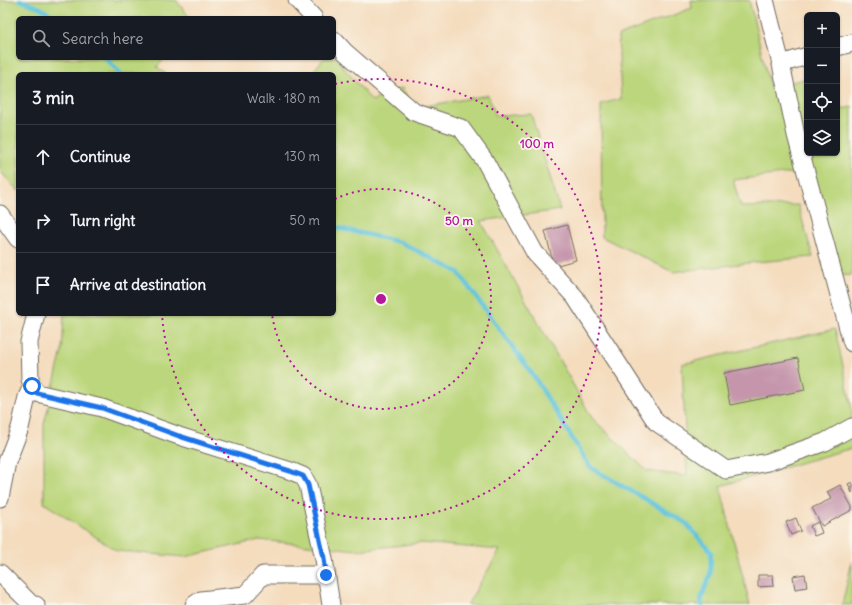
<!DOCTYPE html>
<html lang="en">
<head>
<meta charset="utf-8">
<style>
  :root { --surface:#171b24; --page:#20242c; --text:#f1f3f6; --muted:#9ea1a6; --line:#363941 }
  body { margin:0; font-family:Delius,sans-serif; background:var(--page); color:var(--text) }
  .controls { position:absolute; right:12px; top:12px; display:grid; overflow:hidden; border-radius:6px; box-shadow:0 1px 3px #0004 }
  .controls button { width:36px; height:36px; display:grid; place-items:center; padding:0; border:0; border-bottom:1px solid var(--line); background:var(--surface); color:var(--text); font:20px sans-serif }
  .stop { position:absolute; width:12px; height:12px; margin:-9px; border:3px solid #1a73e8; border-radius:50%; background:#fff }
  .stop.end { background:#1a73e8; border-color:#fff; box-shadow:0 1px 4px #0008 }
  .list { margin:0; padding:0; list-style:none }
  h2 { display:flex; justify-content:space-between; align-items:center; height:52px; margin:0; padding:0 16px; font-size:17px }
  h2 small { font-size:13px; font-weight:400; color:var(--muted) }
  .list li { display:grid; grid-template-columns:26px 1fr auto; gap:12px; align-items:center; box-sizing:border-box; height:64px; padding:0 16px; border-top:1px solid var(--line) }
  .list b { display:block; font-size:15px; white-space:nowrap }
  .list em { font-size:13px; font-style:normal; color:var(--muted) }
  .icon { flex:none; width:22px; height:22px; fill:none; stroke:currentColor; stroke-width:2; stroke-linecap:round; stroke-linejoin:round }
  .map { position:relative; flex:none; width:852px; height:605px; overflow:hidden }
  .search { position:absolute; background:var(--surface); box-shadow:0 1px 3px #0004; left:16px; top:16px; width:320px; height:44px; display:flex; align-items:center; gap:10px; box-sizing:border-box; padding:0 14px; border-radius:6px; color:var(--muted); font-size:15px }
  .panel { position:absolute; background:var(--surface); box-shadow:0 1px 3px #0004; left:16px; top:72px; width:320px; height:244px; border-radius:6px }
  .map>svg:first-child { display:block }
  .green { fill:#bbd67b; stroke:#738053 }
  .lines { fill:none; stroke-linecap:round; stroke-linejoin:round }
  .stream { stroke:#5dc3db; stroke-width:4.5 }
  .building { fill:#c595ac }
  .minor-casing { stroke:#71695e; stroke-width:19 }
  .minor { stroke:#fff; stroke-width:17 }
  .route { stroke:#1a73e8; stroke-width:5 }
  .ring { fill:none; stroke:#b5179e; stroke-width:2; stroke-dasharray:2 4 }
  .centre { fill:#b5179e; stroke:#fbf7ec; stroke-width:2 }
  .ring-label { font-size:12px; text-anchor:middle; font-weight:bold; fill:#b5179e; stroke:#fbf7ec; stroke-width:3.5; stroke-linejoin:round; paint-order:stroke }
</style>
</head>
<body>
<div class="map">
<svg width="852" height="605" viewBox="0 0 852 605">
  <rect width="100%" height="100%" fill="#fbf7ec"/>
  <filter id="ink" filterUnits="userSpaceOnUse"><feTurbulence type="fractalNoise" baseFrequency=".025" numOctaves="2"/><feDisplacementMap in="SourceGraphic" scale="8" xChannelSelector="R" yChannelSelector="G"/><feConvolveMatrix kernelMatrix="1 2 1 2 8 2 1 2 1" color-interpolation-filters="sRGB"/></filter>
  <filter id="wash" filterUnits="userSpaceOnUse"><feTurbulence type="fractalNoise" baseFrequency=".012" numOctaves="4" result="noise"/><feDisplacementMap in="SourceGraphic" scale="16" xChannelSelector="R" yChannelSelector="G"/><feGaussianBlur stdDeviation="0.9" result="paint"/><feColorMatrix in="noise" values="0 0 0 0 0 0 0 0 0 0 0 0 0 0 0 0 0 1.4 0 .05"/><feComposite in="paint" operator="in"/></filter>
  <g filter="url(#wash)">
    <rect width="100%" height="100%" fill="#f4dcbd"/>
    <path class="green" d="M0 0H176L190 18H18V58H165L157 67 166 74H18V191L0 171Z
      M691 0H749L770 88 807 78V153H837V110L852 107V275L833 276 800 172 733 180 741 207 798 205 813 257 757 262 673 272 602 237 601 104 621 99 618 36 692 8Z
      M334 56 372 101 402 88 414 108 488 95 496 116 531 114 560 210 481 221 592 418 647 471 687 476 682 364 835 329 852 408V448L720 486 750 605H467L500 550 421 543 357 550 259 540 185 557 117 551 44 503V424L62 351 64 314H334V74H311L324 58H334Z
      M852 561V605H842Z"/>
    <g class="lines">
      <path class="stream" d="M20 0 41 8 56 18
        M105 58 121 74
        M334 227 400 242 458 272 533 375 590 467 686 523 711 552 710 575 701 599 702 605"/>
    </g>
    <g id="blocks">
      <path class="building" d="M567 225 576 260 554 266 545 231Z
        M798 358 805 390 730 405 724 373Z
        M852 482V493L848 484Z
        M840 485 852 507V510L822 526 812 508 831 499 827 492Z
        M796 518 801 531 791 535 786 522Z
        M818 522 822 533 814 536 810 526Z
        M805 574 807 587 795 589 793 576Z
        M758 575H773L774 586 758 587Z"/>
    </g>
  </g>
  <g filter="url(#ink)">
    <use href="#blocks" fill-opacity="0" stroke="#71695e" stroke-width="1"/>
    <g class="lines">
      <g class="minor-casing">
        <path id="minor" d="M297 0 314 18
          M765 0 781 64 796 135 852 343
          M334 40 345 52 414 112 461 128 485 161 535 253 575 297 656 422 726 470 768 462 825 442 852 427
          M837 47 852 43
          M781 64 807 56
          M0 214 18 239
          M36 314 29 342 30 379 32 386 37 393 102 408 179 436 291 471 303 476 308 485 324 559 331 605
          M0 498 7 462 20 428 27 397 32 386
          M0 573 31 604 36 605
          M194 605 201 600 245 595 263 575H326"/>
      </g>
      <use href="#minor" class="minor"/>
    </g>
  </g>
  <g class="lines" filter="url(#ink)">
    <path class="route" d="M32 386 37 393 102 408 179 436 290 471 303 476 308 485 324 558 326 575"/>
  </g>
  <g class="ring">
    <path d="M335 199A110 110 0 1 1 272 314"/>
    <path d="M335 84A220 220 0 1 1 162 314"/>
  </g>
  <circle cx="381" cy="299" r="6" class="centre"/>
  <g class="ring-label">
    <text x="537" y="148">100 m</text>
    <text x="459" y="225">50 m</text>
  </g>
</svg>
<div class="controls">
<button>+</button>
<button>−</button>
<button><svg class="icon" aria-label="locate" viewBox="0 0 24 24"><circle cx="12" cy="12" r="6"/><path d="M12 2v4M12 18v4M2 12h4M18 12h4"/></svg></button>
<button><svg class="icon" aria-label="layers" viewBox="0 0 24 24"><path d="M12 4l9 5-9 5-9-5zM3 14l9 5 9-5"/></svg></button>
</div>
<div class="stop" style="left:32px;top:386px"></div>
<div class="stop end" style="left:326px;top:575px"></div>
<div class="search"><svg class="icon" aria-label="search" viewBox="0 0 24 24"><circle cx="10" cy="10" r="6"/><path d="M15 15l6 6"/></svg>Search here</div>
<section class="panel">
<h2>3 min<small>Walk · 180 m</small></h2>
<ul class="list">
<li><svg class="icon" aria-label="ahead" viewBox="0 0 24 24"><path d="M12 20V5M6 11l6-6 6 6"/></svg><div><b>Continue</b></div><em>130 m</em></li>
<li><svg class="icon" aria-label="right" viewBox="0 0 24 24"><path d="M7 20v-9h11M14 6l5 5-5 5"/></svg><div><b>Turn right</b></div><em>50 m</em></li>
<li><svg class="icon" aria-label="arrive" viewBox="0 0 24 24"><path d="M6 21V4h12l-3 4 3 4H6"/></svg><div><b>Arrive at destination</b></div></li>
</ul>
</section>
</div>
</body>
</html>
